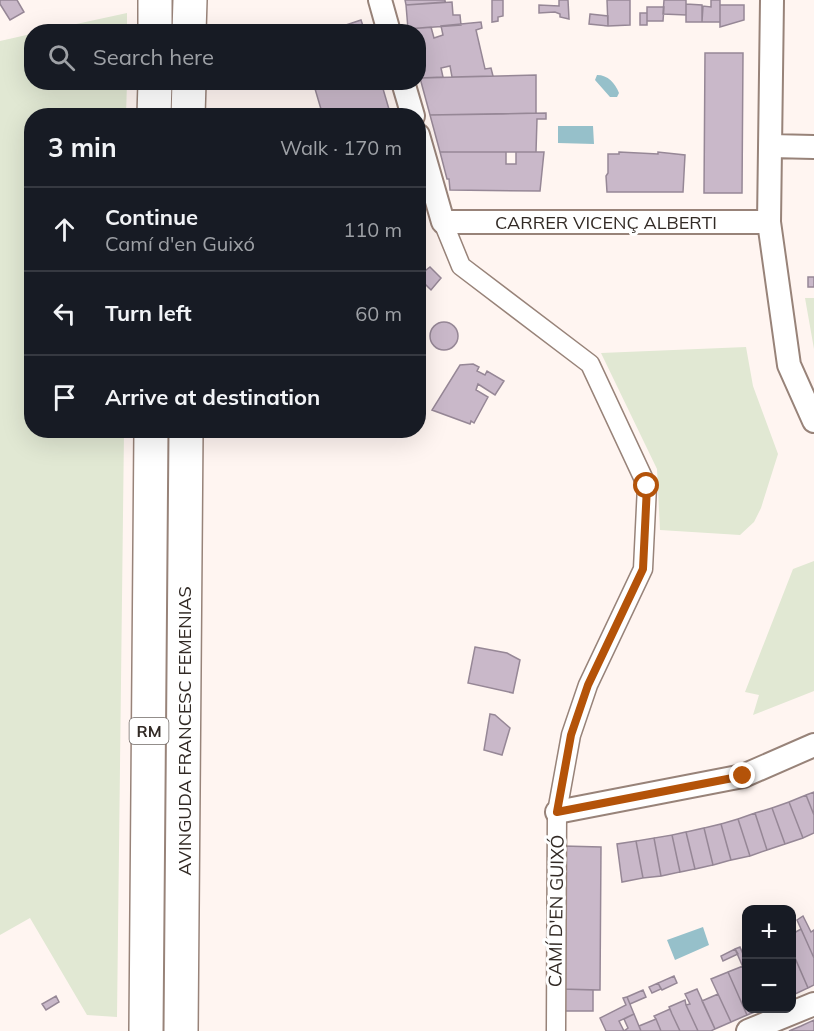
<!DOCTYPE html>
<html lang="en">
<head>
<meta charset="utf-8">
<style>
  :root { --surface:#171b24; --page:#20242c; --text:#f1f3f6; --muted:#9ea1a6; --line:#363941 }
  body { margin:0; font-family:Mulish,sans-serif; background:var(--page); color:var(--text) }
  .controls { position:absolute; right:18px; bottom:18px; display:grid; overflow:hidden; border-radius:12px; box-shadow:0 6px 24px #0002 }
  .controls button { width:54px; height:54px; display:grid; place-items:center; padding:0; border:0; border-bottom:2px solid var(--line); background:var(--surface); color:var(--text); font:30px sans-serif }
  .stop { position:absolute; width:18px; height:18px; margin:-14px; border:4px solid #b45309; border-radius:50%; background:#fff }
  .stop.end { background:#b45309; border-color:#fff; box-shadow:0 2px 6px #0008 }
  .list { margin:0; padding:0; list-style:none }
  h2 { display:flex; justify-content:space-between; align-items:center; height:78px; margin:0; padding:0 24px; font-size:26px }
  h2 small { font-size:20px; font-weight:400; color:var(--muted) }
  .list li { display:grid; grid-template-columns:39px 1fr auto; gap:18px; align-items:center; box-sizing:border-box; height:84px; padding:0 24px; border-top:2px solid var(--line) }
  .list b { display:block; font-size:22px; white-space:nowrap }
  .list p { margin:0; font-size:20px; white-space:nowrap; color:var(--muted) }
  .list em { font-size:20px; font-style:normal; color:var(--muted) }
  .icon { flex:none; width:33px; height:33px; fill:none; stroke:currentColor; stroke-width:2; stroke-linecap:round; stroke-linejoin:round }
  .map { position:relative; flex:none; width:814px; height:1031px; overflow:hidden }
  .search { position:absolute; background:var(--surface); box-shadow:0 6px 24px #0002; left:24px; top:24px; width:402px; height:66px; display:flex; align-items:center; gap:15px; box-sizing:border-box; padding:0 21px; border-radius:24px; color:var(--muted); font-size:22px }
  .panel { position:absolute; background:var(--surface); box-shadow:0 6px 24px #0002; left:24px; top:108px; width:402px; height:330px; border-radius:24px }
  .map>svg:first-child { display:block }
  .green { fill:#e1e8d3 }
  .water { fill:#96c0ca }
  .building { fill:#c9b8c9; stroke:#968796; stroke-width:1.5 }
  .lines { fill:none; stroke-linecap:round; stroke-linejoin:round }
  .pedestrian-casing { stroke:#988379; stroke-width:21 }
  .minor-casing { stroke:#988379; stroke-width:26 }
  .primary-casing { stroke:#988379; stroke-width:36 }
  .pedestrian { stroke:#fff; stroke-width:18 }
  .minor { stroke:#fff; stroke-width:22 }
  .primary { stroke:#fff; stroke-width:33 }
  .route { stroke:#b45309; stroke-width:8 }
  .labels { text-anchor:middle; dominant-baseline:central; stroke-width:6; stroke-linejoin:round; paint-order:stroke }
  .shield { fill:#fff; stroke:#706a66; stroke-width:1.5 }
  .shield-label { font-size:16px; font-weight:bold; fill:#322a25 }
  .street-label { font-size:18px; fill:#322a25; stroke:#fff }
</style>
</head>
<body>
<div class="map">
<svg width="814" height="1031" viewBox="0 0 814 1031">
  <rect width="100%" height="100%" fill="#fff5f1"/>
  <path class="green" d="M127 13V31H44Z
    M31 34 32 82 127 83 126 115 32 116V430L124 431 117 1017 87 1015 30 918 0 935V41Z
    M805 298H814V349Z
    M746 347 753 386 778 454 761 508 754 522 740 535 660 530 657 469 601 353Z
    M814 561V691L753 715 759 695 745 692 793 569Z"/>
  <path class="water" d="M597 75C608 75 615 83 619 93L617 97H610L595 80Z
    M558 126H593L594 144 558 143Z
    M703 927 709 945 675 960 667 940Z"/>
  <path class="building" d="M0 0H17L24 12 10 20 0 4Z
    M405 0H445V2L406 5Z
    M492 0H503V16L498 17V21L492 22Z
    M559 0H568L569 19 560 17V14L555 12 539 13V5L559 6Z
    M607 0H630V25L608 26Z
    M664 0H686V15L663 14Z
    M711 0H720V22H702L703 6 711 7Z
    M452 2 453 15H460L461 25 408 29 406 5Z
    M686 4 702 5V22H686Z
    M720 5H744V20L720 27Z
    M647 7H664L663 21H647Z
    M640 13H647V25H640Z
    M590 14 608 16V26L589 24Z
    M361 20 365 32H325Z
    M481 22 482 28 476 30 485 69 491 68 493 76 452 77 450 66 441 68 443 77 420 78 418 32H409L408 29 431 27 434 38 443 35 441 26Z
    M705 53H743L742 193H704Z
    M536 75V113L503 114 430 115 420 78Z
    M313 82H381L391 116H323Z
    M546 113V119H537L536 152H440L430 115Z
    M440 152H506V164H516V152H544L540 191 450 190 449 179H447Z
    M619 152 658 154V152L685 155 683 192H607L606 176 608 173V154H619Z
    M418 207 425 228 422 229 425 240 418 242Z
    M430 267 441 278 431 290 423 282 421 274Z
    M808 277H814V287H808Z
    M430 336a14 14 0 1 1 28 0a14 14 0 1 1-28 0Z
    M473 364 479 367 477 371 485 375 487 371 504 381 495 395 478 384 476 390 488 397 474 423 471 421 470 424 432 410 460 365Z
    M475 647 507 653 520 660 513 693 468 683Z
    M490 714 495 715 510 728 502 755 484 750Z
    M814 792V815L806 795Z
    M806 795 814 815V833L803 838 789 802Z
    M789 802 803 838 785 844 772 808Z
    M772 808 785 844 767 850 755 813Z
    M755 813 767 850 750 856 738 819Z
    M738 819 750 856 731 860 721 824Z
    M721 824 731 860 713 865 704 828Z
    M704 828 713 865 695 869 686 832Z
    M686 832 695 869 680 872 672 835Z
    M672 835 680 872 661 876 654 838Z
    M654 838 661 876 643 878 636 841Z
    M636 841 643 878 622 882 617 844Z
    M563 846 601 847 600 990 561 989Z
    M803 916 811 932 814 930V958L797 920Z
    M801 929 814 958V985L808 988 792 951V934Z
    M740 947 746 961V974L735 949Z
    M735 949 738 954 723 961 721 956Z
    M792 951 808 988 793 995 792 993Z
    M743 966 746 974V1008L762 1009 747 1015 728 972Z
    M728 972 747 1015 731 1022 711 979Z
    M674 976 677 983 662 990 658 983Z
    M658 983 661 989 652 993 649 987Z
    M561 989 593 990V1011H561Z
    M697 989 715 1029 711 1031H698L686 1005 690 1004 685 994Z
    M643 990 646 997 630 1004 627 997Z
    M718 994 731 1022 715 1029 702 1001Z
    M56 996 59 1002 46 1010 42 1004Z
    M627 997 634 1014 619 1021 624 1031H606L600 1018 626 1005 623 998Z
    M685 1000 686 1005 698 1031H680L672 1014 669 1007Z
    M670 1009 672 1014 680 1031H661L656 1019 654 1016Z
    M634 1014 641 1031H624L628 1028 624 1019Z
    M656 1019 661 1031H641L639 1026Z
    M814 1020V1031H789L801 1026Z"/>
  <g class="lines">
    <g class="pedestrian-casing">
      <path id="pedestrian" d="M443 222 461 266 590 364 647 486 643 569 588 685 571 735 557 812 556 1031"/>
    </g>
    <g class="minor-casing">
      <path id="minor" d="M380 0 389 32
        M772 0 769 222 789 365 814 421
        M403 82 413 116
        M418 135 443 222H769
        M771 146 814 147
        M557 812 743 776 814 745
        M748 1031 814 1004"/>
    </g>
    <g class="primary-casing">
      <path id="primary" d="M155 32V0
        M189 32 190 0
        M154 116 155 82
        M188 116 189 82
        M146 1031 151 430
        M181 1031 186 430"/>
    </g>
    <use href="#pedestrian" class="pedestrian"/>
    <use href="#minor" class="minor"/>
    <use href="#primary" class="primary"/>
  </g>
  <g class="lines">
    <path class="route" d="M647 486 643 569 588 685 571 735 557 812 743 776"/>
  </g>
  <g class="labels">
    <rect class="shield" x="129.5" y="718" width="39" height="26" rx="4.5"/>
    <g class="shield-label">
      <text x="149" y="731">RM</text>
    </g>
    <g class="street-label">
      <text x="606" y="222">CARRER VICENÇ ALBERTI</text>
      <text transform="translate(184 731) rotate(-90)">AVINGUDA FRANCESC FEMENIAS</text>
      <text transform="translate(556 911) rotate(-89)">CAMÍ D'EN GUIXÓ</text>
    </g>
  </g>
</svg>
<div class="controls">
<button>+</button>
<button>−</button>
</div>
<div class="stop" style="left:647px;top:486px"></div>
<div class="stop end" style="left:743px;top:776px"></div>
<div class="search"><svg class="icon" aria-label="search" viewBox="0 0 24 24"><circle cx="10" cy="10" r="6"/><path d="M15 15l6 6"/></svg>Search here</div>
<section class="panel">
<h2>3 min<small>Walk · 170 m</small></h2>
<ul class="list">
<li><svg class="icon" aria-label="ahead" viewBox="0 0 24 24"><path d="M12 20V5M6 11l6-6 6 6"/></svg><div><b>Continue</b><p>Camí d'en Guixó</p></div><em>110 m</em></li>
<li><svg class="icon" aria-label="left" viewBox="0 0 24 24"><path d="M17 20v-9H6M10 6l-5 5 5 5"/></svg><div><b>Turn left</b></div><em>60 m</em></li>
<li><svg class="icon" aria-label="arrive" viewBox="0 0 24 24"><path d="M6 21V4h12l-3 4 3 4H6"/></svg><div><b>Arrive at destination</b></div></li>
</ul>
</section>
</div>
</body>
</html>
